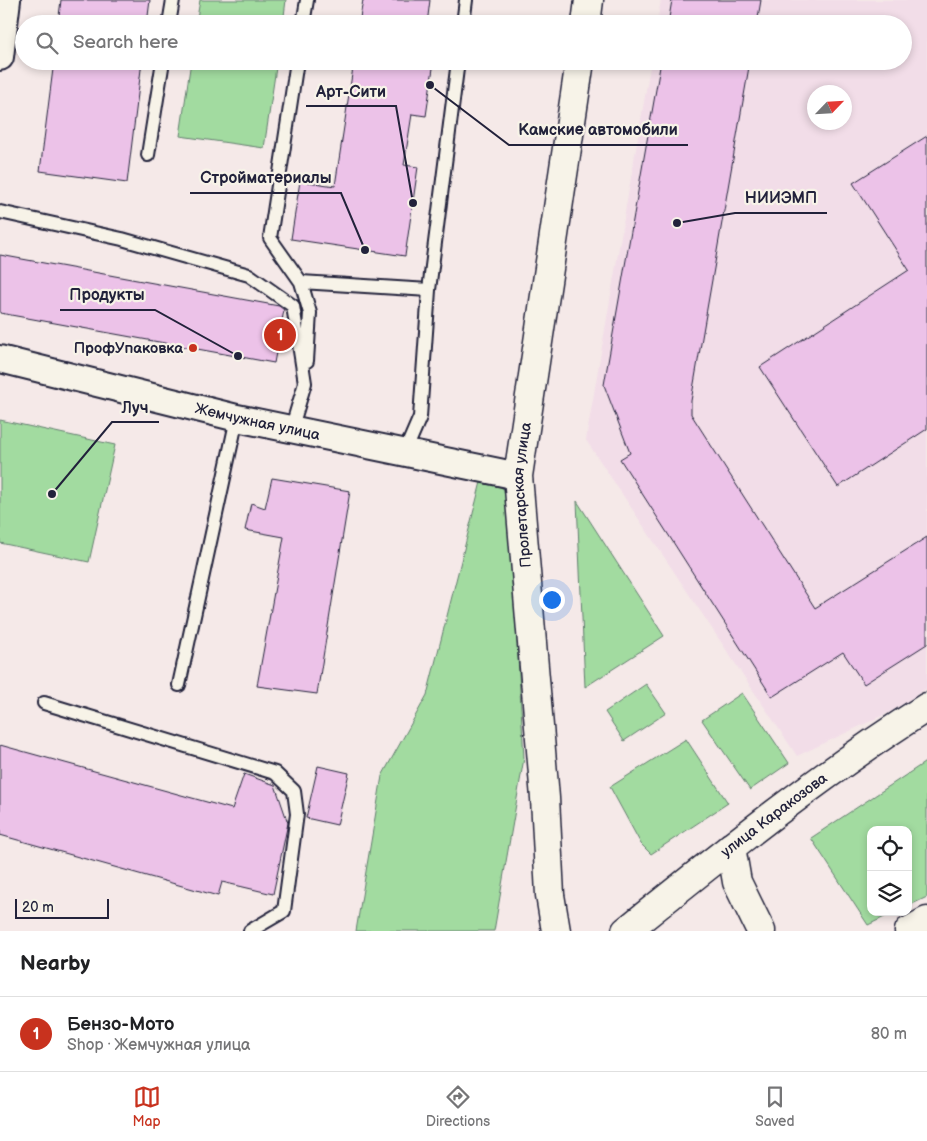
<!DOCTYPE html>
<html lang="en">
<head>
<meta charset="utf-8">
<style>
  :root { --surface:#fff; --page:#f2f2f2; --text:#202124; --muted:#757577; --line:#e0e0e0; --accent:#c8321e }
  body { margin:0; font-family:"Balsamiq Sans",sans-serif; background:var(--page); color:var(--text) }
  .controls { position:absolute; right:15px; bottom:15px; display:grid; overflow:hidden; border-radius:10px; box-shadow:0 2px 8px #0003 }
  .controls button { width:45px; height:45px; display:grid; place-items:center; padding:0; border:0; border-bottom:1px solid var(--line); background:var(--surface); color:var(--text); font:25px sans-serif }
  .compass { position:absolute; left:807px; top:85px; width:45px; height:45px; border-radius:50%; background:var(--surface); box-shadow:0 2px 8px #0003; rotate:65deg }
  .scale { position:absolute; left:15px; bottom:12px; width:94px; box-sizing:border-box; padding-left:5px; border:2px solid #22223b; border-top:0; font-size:14px; line-height:18px; white-space:nowrap; color:#22223b; -webkit-text-stroke:4px #f7f3e8; paint-order:stroke }
  .you { position:absolute; left:551px; top:599px; width:18px; height:18px; margin:-12px; border:4px solid #fff; border-radius:50%; background:#1a73e8; box-shadow:0 0 0 8px #1a73e833 }
  .badge { display:grid; place-items:center; width:32px; height:32px; border-radius:50%; background:var(--accent); color:#fff; font-size:16px; font-weight:700 }
  .pin { position:absolute; translate:-50% -50%; border:2px solid #fff; box-shadow:0 1px 5px #0006 }
  .list { margin:0; padding:0; list-style:none }
  h2 { display:flex; justify-content:space-between; align-items:center; height:65px; margin:0; padding:0 20px; font-size:21px }
  h2 small { font-size:16px; font-weight:400; color:var(--muted) }
  .list li { display:grid; grid-template-columns:32px 1fr auto; gap:15px; align-items:center; box-sizing:border-box; height:75px; padding:0 20px; border-top:1px solid var(--line) }
  .list b { display:block; font-size:19px; white-space:nowrap }
  .list p { margin:0; font-size:16px; white-space:nowrap; color:var(--muted) }
  .list em { font-size:16px; font-style:normal; color:var(--muted) }
  .icon { flex:none; width:28px; height:28px; fill:none; stroke:currentColor; stroke-width:2; stroke-linecap:round; stroke-linejoin:round }
  .map { position:relative; flex:none; width:927px; height:931px; overflow:hidden }
  .search { position:absolute; background:var(--surface); box-shadow:0 2px 8px #0003; left:15px; right:15px; top:15px; height:55px; display:flex; align-items:center; gap:12px; box-sizing:border-box; padding:0 18px; border-radius:28px; color:var(--muted); font-size:19px }
  .sheet { height:140px; background:var(--surface) }
  nav { display:flex; justify-content:space-around; align-items:center; box-sizing:border-box; height:70px; border-top:1px solid var(--line); background:var(--surface); font-size:14px; color:var(--muted) }
  nav a { display:grid; justify-items:center; gap:2px }
  nav .on { color:var(--accent) }
  .map>svg:first-child { display:block }
  .built { fill:#f2dde8; fill-rule:evenodd }
  .green { fill:#a2dba0; stroke:#627e6e }
  .building { fill:#ecc2e8; stroke:#22223b }
  .lines { fill:none; stroke-linecap:round; stroke-linejoin:round }
  .service-casing { stroke:#22223b; stroke-width:16 }
  .minor-casing { stroke:#22223b; stroke-width:30 }
  .secondary-casing { stroke:#22223b; stroke-width:31 }
  .service { stroke:#f7f3e8; stroke-width:12 }
  .minor { stroke:#f7f3e8; stroke-width:26 }
  .secondary { stroke:#f7f3e8; stroke-width:28 }
  .poi-dot { fill:#c8321e; stroke:#f7f3e8; stroke-width:2 }
  .labels { text-anchor:middle; dominant-baseline:central; stroke-width:4.5; stroke-linejoin:round; paint-order:stroke }
  .poi-label { font-size:15px; font-weight:bold; fill:#22223b; stroke:#f7f3e8; text-anchor:end }
  .street-label { font-size:15px; fill:#22223b; stroke:#f7f3e8 }
  .leader { fill:none; stroke:#22223b; stroke-width:2 }
  .callout-dot { fill:#22223b; stroke:#f7f3e8; stroke-width:2 }
  .callout-label { font-size:16px; text-anchor:middle; font-weight:bold; fill:#22223b; stroke:#f7f3e8; stroke-width:4.5; stroke-linejoin:round; paint-order:stroke }
</style>
</head>
<body>
<div class="map">
<svg width="927" height="931" viewBox="0 0 927 931">
  <rect width="100%" height="100%" fill="#f5e9e8"/>
  <filter id="ink" filterUnits="userSpaceOnUse"><feTurbulence type="fractalNoise" baseFrequency=".02" numOctaves="2"/><feDisplacementMap in="SourceGraphic" scale="10" xChannelSelector="R" yChannelSelector="G"/><feConvolveMatrix kernelMatrix="1 2 1 2 8 2 1 2 1" color-interpolation-filters="sRGB"/></filter>
  <g filter="url(#ink)">
    <path class="built" d="M661 0H927V688L892 711 797 756 586 440 651 61H903V24H657ZM814 92H844V122H814Z"/>
    <path class="green" d="M200 0H286L283 24H196Z
      M191 61H277L264 148 180 136Z
      M0 420 115 445 89 562 0 543Z
      M482 478 508 491 524 758 494 931H356L382 776 427 695Z
      M577 501 664 636 585 687Z
      M646 684 666 713 624 741 605 712Z
      M742 693 789 763 750 790 702 720Z
      M686 739 728 803 651 854 641 844 610 787Z
      M927 761V897L908 906V830H871V912H895L868 925 811 838Z"/>
    <path class="building" d="M61 0H150L147 24H58Z
      M363 0H430L427 24H359Z
      M672 0H761L757 24H668Z
      M54 61H142L127 183 40 171Z
      M354 61H434L426 116 412 114 404 165 418 167 405 256 291 239 300 181 335 186Z
      M661 61H750L691 401V414L815 608 927 537V644L864 684 843 652 772 697 620 459 630 453 604 385Z
      M927 136V429L838 487 760 367 909 270 853 183Z
      M0 255 279 306 284 310 274 363 0 313Z
      M272 478 350 491 317 694 257 686 284 537 245 530 251 503 265 508Z
      M0 745 232 809 244 774 275 785 288 823 273 894 222 882 218 896 0 835Z
      M318 766 349 773 337 825 306 818Z"/>
    <g class="lines">
      <g class="service-casing">
        <path id="service" d="M169 24 173 0
          M303 24 307 0
          M463 24 466 0
          M297 61 270 238 301 282 310 313 307 361
          M148 155 163 61
          M0 212 122 239 249 275 293 306 305 383 291 430
          M301 282 429 290
          M404 454 420 417 429 290 458 61
          M179 685 237 418
          M44 703 275 773 294 791 297 814 284 911 250 931"/>
      </g>
      <g class="minor-casing">
        <g id="minor">
          <path d="M0 57 7 0"/>
          <path id="s1" d="M0 359 237 418 518 476"/>
        </g>
      </g>
      <g class="secondary-casing">
        <g id="secondary">
          <path d="M586 24 589 0"/>
          <path d="M731 847 737 882 761 931"/>
          <path id="s2" d="M556 931 550 895 545 798 518 476 580 61"/>
          <path id="s3" d="M626 931C723 853 821 774 927 707"/>
          <path d="M909 931 927 921"/>
        </g>
      </g>
      <use href="#service" class="service"/>
      <use href="#minor" class="minor"/>
      <use href="#secondary" class="secondary"/>
    </g>
  </g>
  <circle class="poi-dot" cx="193" cy="348" r="5"/>
  <g class="labels">
    <g class="poi-label">
      <text x="183" y="348">ПрофУпаковка</text>
    </g>
    <g class="street-label">
      <text stroke="none"><textPath href="#s1" startOffset="265">Жемчужная улица</textPath></text>
      <text stroke="none"><textPath href="#s2" startOffset="438">Пролетарская улица</textPath></text>
      <text stroke="none"><textPath href="#s3" startOffset="188">улица Каракозова</textPath></text>
    </g>
  </g>
  <path class="leader" d="M413 203L396 106H306M430 85L509 145H688M365 250L341 193H190M677 223L735 213H827M238 356L155 310H60M52 494L112 422H159"/>
  <g class="callout-dot">
    <circle cx="413" cy="203" r="5"/>
    <circle cx="430" cy="85" r="5"/>
    <circle cx="365" cy="250" r="5"/>
    <circle cx="677" cy="223" r="5"/>
    <circle cx="238" cy="356" r="5"/>
    <circle cx="52" cy="494" r="5"/>
  </g>
  <g class="callout-label">
    <text x="351" y="97">Арт-Сити</text>
    <text x="598" y="135">Камские автомобили</text>
    <text x="266" y="183">Стройматериалы</text>
    <text x="781" y="203">НИИЭМП</text>
    <text x="107" y="300">Продукты</text>
    <text x="135" y="413">Луч</text>
  </g>
</svg>
<div class="controls">
<button><svg class="icon" aria-label="locate" viewBox="0 0 24 24"><circle cx="12" cy="12" r="6"/><path d="M12 2v4M12 18v4M2 12h4M18 12h4"/></svg></button>
<button><svg class="icon" aria-label="layers" viewBox="0 0 24 24"><path d="M12 4l9 5-9 5-9-5zM3 14l9 5 9-5"/></svg></button>
</div>
<svg class="compass" viewBox="-18 -18 36 36"><path d="M0-13l5 13h-10z" fill="#e53935"/><path d="M0 13l5-13h-10z" fill="#757577"/></svg>
<div class="scale">20 m</div>
<div class="you"></div>
<div class="pin badge" style="left:280px;top:335px">1</div>
<div class="search"><svg class="icon" aria-label="search" viewBox="0 0 24 24"><circle cx="10" cy="10" r="6"/><path d="M15 15l6 6"/></svg>Search here</div>
</div>
<section class="sheet">
<h2>Nearby<small></small></h2>
<ul class="list">
<li><span class="badge">1</span><div><b>Бензо-Мото</b><p>Shop · Жемчужная улица</p></div><em>80 m</em></li>
</ul>
</section>
<nav>
<a class="on"><svg class="icon" aria-label="map" viewBox="0 0 24 24"><path d="M3 6l6-2 6 2 6-2v14l-6 2-6-2-6 2zM9 4v14M15 6v14"/></svg>Map</a>
<a><svg class="icon" aria-label="directions" viewBox="0 0 24 24"><path d="M12 3l9 9-9 9-9-9zM9 14v-3h6M13 9l2 2-2 2"/></svg>Directions</a>
<a><svg class="icon" aria-label="saved" viewBox="0 0 24 24"><path d="M7 4h10v16l-5-4-5 4z"/></svg>Saved</a>
</nav>
</body>
</html>
